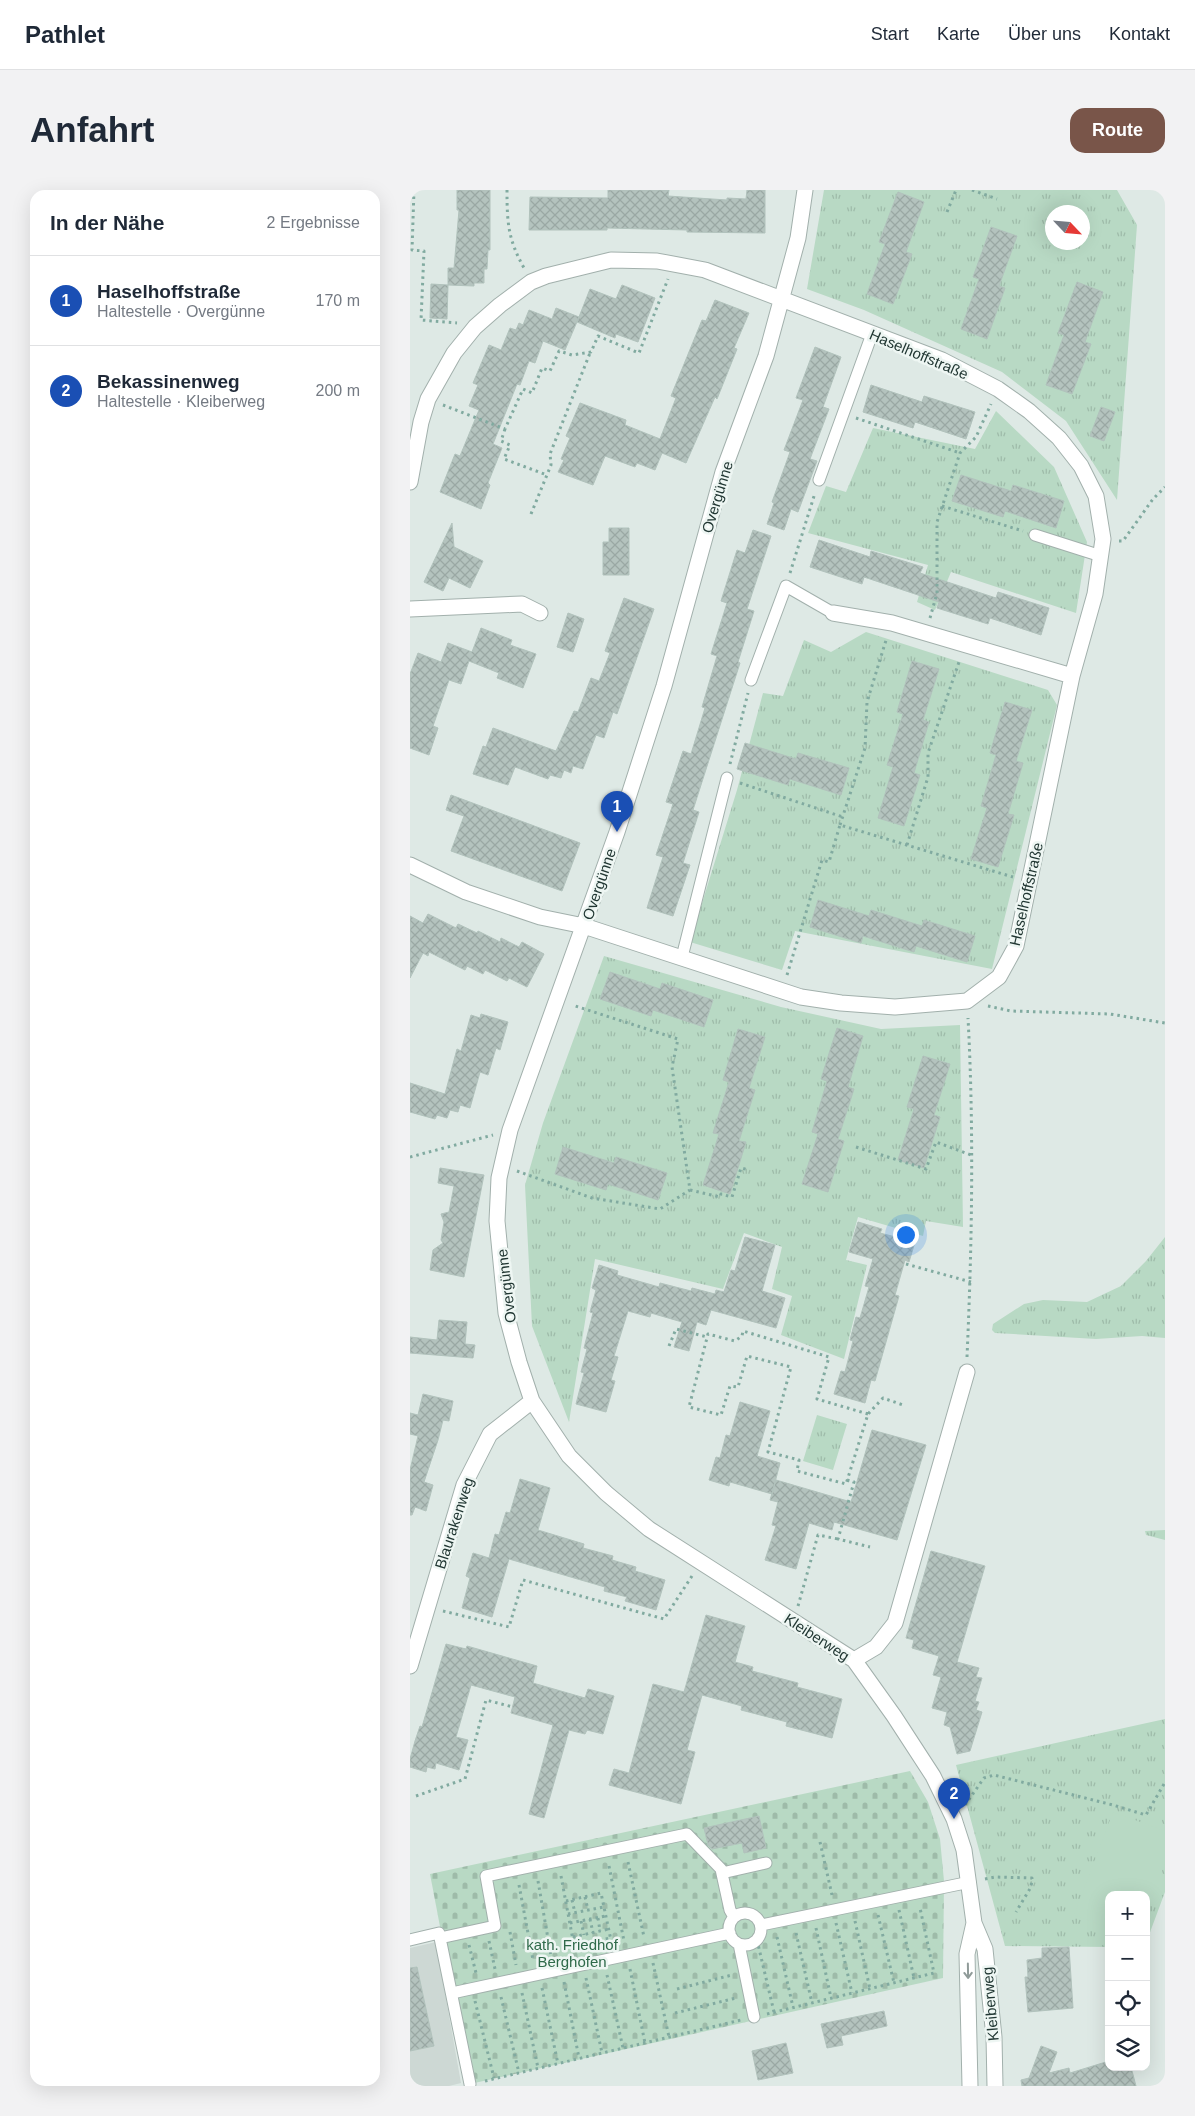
<!DOCTYPE html>
<html lang="de">
<head>
<meta charset="utf-8">
<style>
  :root { --surface:#fff; --page:#f2f2f3; --text:#1f2937; --muted:#747a83; --line:#e0e1e3; --accent:#795549 }
  body { margin:0; font-family:Arial,sans-serif; background:var(--page); color:var(--text) }
  .controls { position:absolute; right:15px; bottom:15px; display:grid; overflow:hidden; border-radius:10px; box-shadow:0 5px 20px #0002 }
  .controls button { width:45px; height:45px; display:grid; place-items:center; padding:0; border:0; border-bottom:1px solid var(--line); background:var(--surface); color:var(--text); font:25px sans-serif }
  .compass { position:absolute; left:635px; top:15px; width:45px; height:45px; border-radius:50%; background:var(--surface); box-shadow:0 5px 20px #0002; rotate:116deg }
  .you { position:absolute; left:495px; top:1044px; width:18px; height:18px; margin:-12px; border:4px solid #fff; border-radius:50%; background:#1a73e8; box-shadow:0 0 0 8px #1a73e833 }
  .badge { display:grid; place-items:center; width:32px; height:32px; border-radius:50%; background:var(--accent); color:#fff; font-size:16px; font-weight:700 }
  .pin { position:absolute; translate:-50% -41px; filter:drop-shadow(0 1px 2px #0008) }
  .pin::after { content:''; position:absolute; top:26px; width:18px; height:15px; background:inherit; clip-path:polygon(0 0,100% 0,50% 100%) }
  .list { margin:0; padding:0; list-style:none }
  h2 { display:flex; justify-content:space-between; align-items:center; height:65px; margin:0; padding:0 20px; font-size:21px }
  h2 small { font-size:16px; font-weight:400; color:var(--muted) }
  .list li { display:grid; grid-template-columns:32px 1fr auto; gap:15px; align-items:center; box-sizing:border-box; height:90px; padding:0 20px; border-top:1px solid var(--line) }
  .list b { display:block; font-size:19px; white-space:nowrap }
  .list p { margin:0; font-size:16px; white-space:nowrap; color:var(--muted) }
  .list em { font-size:16px; font-style:normal; color:var(--muted) }
  .icon { flex:none; width:28px; height:28px; fill:none; stroke:currentColor; stroke-width:2; stroke-linecap:round; stroke-linejoin:round }
  .map { position:relative; flex:none; width:755px; height:1896px; overflow:hidden; border-radius:15px }
  header { display:flex; align-items:center; gap:30px; box-sizing:border-box; height:70px; padding:0 25px; background:var(--surface); border-bottom:1px solid var(--line) }
  header strong { font-size:24px }
  nav { display:flex; gap:28px; margin-inline-start:auto; font-size:18px }
  .intro { display:flex; align-items:center; justify-content:space-between; box-sizing:border-box; height:120px; padding:0 30px }
  h1 { margin:0; font-size:35px }
  .button { padding:12px 22px; border-radius:15px; background:var(--accent); color:#fff; font-size:18px; font-weight:700 }
  main { display:flex; gap:30px; padding:0 30px }
  aside { flex:1; background:var(--surface); border-radius:15px; box-shadow:0 5px 20px #0002 }
  .map>svg:first-child { display:block }
  .built { fill:#cdd8d4 }
  .grass { fill:url(#grass-tufts); fill-rule:evenodd }
  .cemetery { fill:url(#cemetery-stones) }
  .garden { fill:#b8d9c4 }
  .building { fill:url(#building-cross-hatch); stroke:#b1c2bc }
  .lines { fill:none; stroke-linecap:round; stroke-linejoin:round }
  .lane-casing { stroke:#a2b0ac; stroke-width:13 }
  .street-casing { stroke:#a2b0ac; stroke-width:17 }
  .path { stroke:#81aaa0; stroke-width:3; stroke-dasharray:2.5 4; stroke-linecap:butt }
  .lane { stroke:#fff; stroke-width:11 }
  .street { stroke:#fff; stroke-width:15 }
  .oneway { stroke:#909b99 }
  .labels { text-anchor:middle; dominant-baseline:central; stroke-width:5; stroke-linejoin:round; paint-order:stroke }
  .street-label { font-size:15px; fill:#213733; stroke:#eef6f3 }
  .park-label { font-size:15px; fill:#2f6a4a; stroke:#eef6f3 }
</style>
</head>
<body>
<header>
<strong>Pathlet</strong>
<nav><a>Start</a><a>Karte</a><a>Über uns</a><a>Kontakt</a></nav>
</header>
<div class="intro"><h1>Anfahrt</h1><a class="button">Route</a></div>
<main>
<aside>
<h2>In der Nähe<small>2 Ergebnisse</small></h2>
<ul class="list">
<li><span class="badge" style="background:#1a4fb4">1</span><div><b>Haselhoffstraße</b><p>Haltestelle · Overgünne</p></div><em>170 m</em></li>
<li><span class="badge" style="background:#1a4fb4">2</span><div><b>Bekassinenweg</b><p>Haltestelle · Kleiberweg</p></div><em>200 m</em></li>
</ul>
</aside>
<div class="map">
<svg width="755" height="1896" viewBox="0 0 755 1896">
  <defs>
    <pattern id="grass-tufts" width="24" height="20" patternUnits="userSpaceOnUse" patternTransform="scale(1.25)"><rect width="24" height="20" fill="#b8d9c4"/><path d="M3 7l-1-3M5 7V3M7 7l1-3M15 17l-1-3M17 17v-4M19 17l1-3" fill="none" stroke="#9ebba9"/></pattern>
    <pattern id="cemetery-stones" width="16" height="16" patternUnits="userSpaceOnUse" patternTransform="scale(1.25)"><rect width="16" height="16" fill="#b8d9c4"/><path d="M2 7V4a2 2 0 0 1 4 0v3zM10 15v-3a2 2 0 0 1 4 0v3z" fill="#9ebba9"/></pattern>
    <pattern id="building-cross-hatch" width="8" height="8" patternUnits="userSpaceOnUse" patternTransform="scale(1.25)"><rect width="8" height="8" fill="#b4c3be"/><path d="M0 0l8 8M0 8l8-8" fill="none" stroke="#9aa8a4"/></pattern>
  </defs>
  <rect width="100%" height="100%" fill="#dee9e5"/>
  <path class="built" d="M26 1752 51 1893 39 1896H0V1758Z"/>
  <path class="grass" d="M414 0H707L727 35 707 310 656 231 592 182 454 120 397 99ZM642 22H672V52H642Z
    M586 221 644 277 677 352 666 423 541 382 525 420 507 412 518 375 398 343 416 296 436 302 463 238 565 259Z
    M456 442 638 500 647 515 582 779 385 741 372 780 280 752 327 600 353 503 373 506 394 450 421 462Z
    M194 766 371 817 471 839 550 835 553 1037 516 1031 513 1046 448 1027 436 1070 457 1075 434 1169 371 1145 382 1106 362 1099 372 1057 334 1043 313 1099 185 1069 159 1232 122 1136 115 995 133 933Z
    M755 1047V1148L732 1146 686 1149 585 1143 582 1140 583 1134 614 1114 633 1110 677 1112 711 1096 736 1071Z
    M407 1225 437 1234 423 1280 393 1271Z
    M755 1340V1350L736 1345 735 1341Z
    M755 1529V1702L736 1753V1705H699V1757L595 1756 546 1575Z"/>
  <path class="cemetery" d="M500 1581 518 1612 530 1649 534 1691 533 1788 60 1894 20 1684Z"/>
  <path class="garden" d="M703 1622 755 1641V1673L736 1723V1705H699V1738L664 1725Z"/>
  <path class="building" d="M47 0H80V60H78L77 79H74V93H64V96L38 95 37 129 20 128 21 94 38 95V78H44L49 20H47Z
    M198 0H259L258 6 317 10V8L336 9 337 0H355V43L277 42V40L197 38V40H119L120 7 198 8Z
    M488 2 514 12 496 62 502 64 483 114 457 104 475 54 469 52Z
    M581 37 607 46 589 96 595 98 577 149 551 139 569 89 563 87Z
    M667 92 693 102 675 152 681 154 662 204 636 195 654 145 648 143Z
    M212 95 245 108 228 152 206 144 205 148 167 132 180 99 206 109Z
    M305 110 339 123 324 158 327 159 307 209 305 207 276 273 252 263 245 280 227 273 225 277 195 266 183 295 148 282 154 270 151 269 160 248 156 246 170 213 216 230 215 235 250 249 266 208 261 206 292 130 296 131Z
    M146 118 169 127 155 160 133 151 125 173 119 171 110 195 107 194 83 254 92 258 78 293 80 295 71 319 30 302 45 264 50 266 69 220 59 216 68 195 63 193 79 155 91 160 100 138 106 140 109 133 113 135 119 120 142 129Z
    M405 157 431 167 413 217 419 219 400 269 407 271 388 322 381 319 374 340 357 334 364 313 362 312 380 262 374 260 393 210 386 208Z
    M461 195 512 212 514 206 565 222 556 249 505 232 503 238 453 222Z
    M691 217 705 222 694 251 680 246Z
    M551 285 601 301 603 295 654 311 646 338 595 321 593 327 542 311Z
    M42 333 44 357 73 371 60 398 39 388 33 401 14 392Z
    M199 338H219V385H193V352H199Z
    M343 340 361 346 337 419 344 421 328 472 330 473 283 620 289 622 273 673 280 675 263 726 237 718 253 667 246 665 263 614 256 612 273 561 281 564 295 518 292 517 307 466 301 464 317 413 311 411 327 360 335 363Z
    M409 350 460 367 461 361 513 377 510 383 586 408 588 402 639 418 631 445 580 428 578 434 527 418 529 412 454 387 452 394 400 377Z
    M214 408 244 419 207 524 203 522 194 548 186 545 173 579 163 576 161 583 154 580 151 588 140 585 138 589 105 577 98 595 63 584 73 556 76 557 83 538 146 561 164 521 168 522 181 488 189 491 200 463 195 461Z
    M158 423 174 429 163 462 147 457Z
    M71 438 102 450 100 455 126 464 113 498 87 488 89 483 59 471 51 494 39 490 23 536 28 538 19 565 0 558V484L8 463 31 472 38 453 62 462Z
    M502 471 529 479 513 530 519 532 504 583 510 585 494 636 468 628 483 577 477 575 493 524 487 522Z
    M595 512 622 520 606 571 613 573 598 624 604 625 588 677 561 669 577 618 571 616 586 565 580 563Z
    M335 553 386 569 388 563 439 578 431 605 380 589 378 595 327 579Z
    M41 605 170 653 152 701 41 661 54 626 36 620Z
    M408 710 459 726 461 720 512 736 514 730 565 746 557 772 506 756 504 762 453 746 451 753 400 737Z
    M18 724 46 738 48 734 67 743 68 741 90 752 91 748 109 757 112 752 134 764 117 797 99 788 97 791 75 780 73 784 57 776 55 780 19 762 18 766 13 763 0 788V726L13 733Z
    M200 782 250 799 252 793 303 810 294 837 243 820 241 826 190 809Z
    M71 824 98 832 90 860 86 858 78 885 70 882 60 918 50 915 48 922 40 920 37 928 27 925 25 929 0 922V893L35 904 47 859 51 861 61 825 70 828Z
    M427 838 453 846 438 897 444 899 428 949 434 951 418 1002 392 994 408 944 402 942 417 891 411 889Z
    M328 839 355 847 339 898 345 900 329 951 336 952 320 1004 293 995 309 944 303 943 319 892 313 890Z
    M513 866 540 874 524 925 530 927 514 978 488 970 504 919 497 917Z
    M153 957 204 973 206 967 257 983 248 1010 198 994 196 1000 145 984Z
    M30 978 74 985 54 1087 20 1080 23 1060 33 1053 31 1050 34 1032 31 1024 39 1022 44 996 28 993Z
    M448 1032 472 1039 470 1043 505 1052 499 1072 495 1070 485 1105 489 1106 465 1191 461 1190 455 1213 424 1204 431 1181 435 1182 443 1151 440 1150 446 1127 450 1128 459 1097 455 1096 463 1069 439 1062Z
    M335 1047 365 1055 352 1101 375 1108 366 1138 301 1120 296 1135 287 1132 279 1161 264 1157 272 1132 241 1123 240 1127 218 1121 204 1166 208 1167 201 1190 205 1191 196 1222 166 1214 174 1183 171 1182 177 1159 174 1158 183 1123 180 1122 186 1100 182 1098 189 1075 208 1081 207 1085 249 1097 250 1093 281 1101 282 1098 305 1104 306 1100 314 1102 321 1080 325 1081Z
    M29 1130 57 1132 55 1154 65 1155 63 1168 0 1163V1147L27 1150Z
    M13 1204 43 1211 39 1231 33 1230 28 1250 14 1292 23 1295 16 1321 5 1317 2 1325H0V1280L8 1246 0 1244V1223L8 1225Z
    M330 1212 360 1221 347 1266 370 1273 362 1304 320 1292 319 1296 299 1290 306 1267 310 1268 316 1245 320 1246Z
    M462 1240 516 1255 487 1350 424 1332 422 1340 399 1333 386 1379 355 1370 366 1336 362 1335 368 1312 360 1310 366 1290 441 1312Z
    M110 1289 140 1298 128 1340 174 1354 173 1358 203 1366 202 1370 226 1377 225 1381 255 1390 246 1420 215 1411 217 1407 194 1401 195 1397 99 1369 82 1427 52 1418 60 1388 56 1386 63 1363 79 1368 85 1344 89 1345 96 1322 100 1323Z
    M521 1361 575 1376 547 1472 569 1478 566 1487 572 1488 565 1511 569 1512 566 1520 572 1522 560 1561 547 1564 540 1537 534 1535 537 1522 522 1518 531 1487 523 1485 529 1466 502 1458 504 1450 496 1448Z
    M296 1425 335 1436 325 1472 343 1477 342 1481 388 1493 387 1497 432 1509 422 1548 376 1536 377 1532 331 1520 332 1516 292 1505 277 1560 285 1562 271 1614 199 1595 204 1579 219 1583 243 1494 274 1502Z
    M36 1454 56 1459 57 1456 127 1476 123 1493 175 1508 178 1499 204 1506 193 1544 177 1540 175 1544 159 1540 134 1628 119 1624 143 1535 101 1523 105 1507 61 1495 46 1547 58 1550 49 1580 26 1573 25 1579 17 1577 16 1582 0 1577V1569L5 1551 10 1536 12 1537Z
    M349 1626 356 1658 334 1663 332 1653 302 1659 298 1655 294 1638Z
    M659 1757 663 1818 618 1822 615 1787H618L617 1770 632 1768V1758Z
    M7 1777 24 1856 0 1861V1778Z
    M474 1821 477 1836 431 1846 433 1855 417 1858 411 1834Z
    M376 1853 383 1883 348 1890 342 1861Z
    M631 1856 647 1862 639 1883 659 1878 660 1883 699 1871V1877H721L726 1896H612L611 1890 619 1888Z"/>
  <g class="lines">
    <g class="lane-casing">
      <path id="lane" d="M409 290 462 144
        M625 345 691 366
        M341 490 376 396 423 423
        M272 767 317 588
        M312 1683 356 1673
        M319 1739a16 16 0 1 1 32 0a16 16 0 1 1-32 0Z
        M351 1735 560 1692
        M30 1748 85 1736 76 1686 277 1644 311 1679 320 1720 324 1727
        M0 1750 29 1743 60 1894
        M329 1754 344 1827
        M42 1803 320 1743"/>
    </g>
    <g class="street-casing">
      <path id="street" d="M395 0 388 48 356 166 313 282 254 496 207 642 100 940 89 988 87 1031 96 1123 109 1172 122 1211 159 1266 196 1303 239 1339 444 1470 484 1526 523 1586 544 1629 554 1660 564 1733 575 1759 584 1847 585 1896
        M0 292 11 232 18 209 44 163 65 137 90 115 121 92 136 86 201 70 247 71 295 80 532 170 588 199 619 221 649 248 671 276 686 306 693 349 685 404 662 486 606 756 589 787 557 811 485 817 431 813 391 807 174 736 130 727 56 702 0 675
        M0 419 112 414 130 423
        M423 423 482 433 662 486
        M444 1470 466 1457 485 1433 557 1182
        M0 1476 54 1295 80 1244 122 1211
        M560 1896 557 1764 564 1733"/>
    </g>
    <path class="path" d="M4 0 2 60 14 61 11 130 47 133
      M97 0C97 33 98 49 114 78
      M562 0 587 9
      M537 22 546 0
      M33 215 95 239 113 199 122 203 132 178 140 181 149 161 162 165 181 162 188 146 229 163 258 89
      M446 228 550 263
      M95 239 91 251 100 255 94 269 137 285
      M532 316 613 341
      M121 324 141 275 140 264 180 163
      M709 351H713L743 309 755 297
      M380 383 405 303
      M520 428 527 403V332L550 263 566 247 581 214
      M320 574 338 503
      M330 593 433 627
      M430 635 455 558 457 512 477 447
      M497 655 518 587V563L550 469
      M377 785 412 670 419 672 430 635 603 687
      M578 816 601 821 700 824 755 833
      M446 957 516 979 526 952 561 965
      M0 967 83 945
      M107 981 182 1008 250 1019 280 1000 262 877 268 849 162 815
      M280 1000 310 1007 311 1004 322 1007 331 978 339 980
      M496 1074 561 1092
      M259 1156 266 1139 297 1147
      M557 1167C562 1054 564 940 558 828
      M458 1224 407 1209 419 1167 333 1141 332 1146 325 1151 298 1144 279 1217 311 1225 320 1196 328 1197 337 1166 381 1177 358 1262 389 1270 387 1281 436 1294 458 1224 473 1208 493 1215
      M437 1290 444 1292 428 1349 460 1357
      M388 1416 408 1345 428 1349
      M33 1421 99 1437 113 1390 254 1429 282 1386
      M6 1606 55 1589 76 1510 103 1517
      M555 1615 574 1588 584 1585 703 1615 736 1625 754 1594
      M410 1652 422 1705
      M218 1672 234 1747
      M199 1676 214 1751
      M151 1686 165 1761
      M575 1689 585 1687 622 1688 621 1697 606 1722
      M128 1691 141 1766
      M109 1695 123 1770
      M175 1707 178 1720
      M162 1710 165 1723
      M156 1711 191 1703 202 1755
      M489 1720 504 1788
      M158 1724 194 1717
      M468 1725 484 1793
      M188 1728 190 1741
      M180 1729 183 1743
      M171 1731 174 1745
      M445 1731 460 1799
      M160 1733 196 1726
      M426 1733 442 1803
      M406 1738 421 1808
      M100 1742 106 1775
      M386 1743 402 1813
      M163 1747 199 1739
      M367 1747 383 1817
      M347 1750 364 1822
      M79 1751 85 1779
      M59 1755 66 1783
      M164 1756 200 1748
      M243 1773 259 1847
      M220 1779 235 1853
      M197 1785 213 1858
      M176 1788 192 1863
      M154 1792 169 1868
      M132 1798 148 1874
      M267 1799 322 1785
      M112 1803 128 1878
      M91 1807 109 1883
      M65 1811 84 1888
      M265 1823 326 1808
      M357 1824 524 1783 510 1718
      M75 1891 331 1830"/>
    <use href="#lane" class="lane"/>
    <use href="#street" class="street"/>
  </g>
  <defs><path id="oneway-shaft" d="M-6 0H5M1.5-3L5.5 0L1.5 3" fill="none" stroke-width="1.6" stroke-linecap="round" stroke-linejoin="round" transform="scale(1.25)"/></defs>
  <use class="oneway" href="#oneway-shaft" transform="translate(558 1781) rotate(89)"/>
  <g class="labels">
    <g class="street-label">
      <text transform="translate(509 164) rotate(23)">Haselhoffstraße</text>
      <text transform="translate(307 307) rotate(-73)">Overgünne</text>
      <text transform="translate(189 694) rotate(-71)">Overgünne</text>
      <text transform="translate(616 704) rotate(-77)">Haselhoffstraße</text>
      <text transform="translate(96 1096) rotate(-97)">Overgünne</text>
      <text transform="translate(44 1333) rotate(-72)">Blaurakenweg</text>
      <text transform="translate(407 1447) rotate(33)">Kleiberweg</text>
      <text transform="translate(580 1814) rotate(-95)">Kleiberweg</text>
    </g>
    <g class="park-label">
      <text x="162" y="1754">kath. Friedhof<tspan x="162" dy="17">Berghofen</tspan></text>
    </g>
  </g>
</svg>
<div class="controls">
<button>+</button>
<button>−</button>
<button><svg class="icon" aria-label="locate" viewBox="0 0 24 24"><circle cx="12" cy="12" r="6"/><path d="M12 2v4M12 18v4M2 12h4M18 12h4"/></svg></button>
<button><svg class="icon" aria-label="layers" viewBox="0 0 24 24"><path d="M12 4l9 5-9 5-9-5zM3 14l9 5 9-5"/></svg></button>
</div>
<svg class="compass" viewBox="-18 -18 36 36"><path d="M0-13l5 13h-10z" fill="#e53935"/><path d="M0 13l5-13h-10z" fill="#747a83"/></svg>
<div class="you"></div>
<div class="pin badge" style="left:207px;top:642px;background:#1a4fb4">1</div>
<div class="pin badge" style="left:544px;top:1629px;background:#1a4fb4">2</div>
</div>
</main>
</body>
</html>
